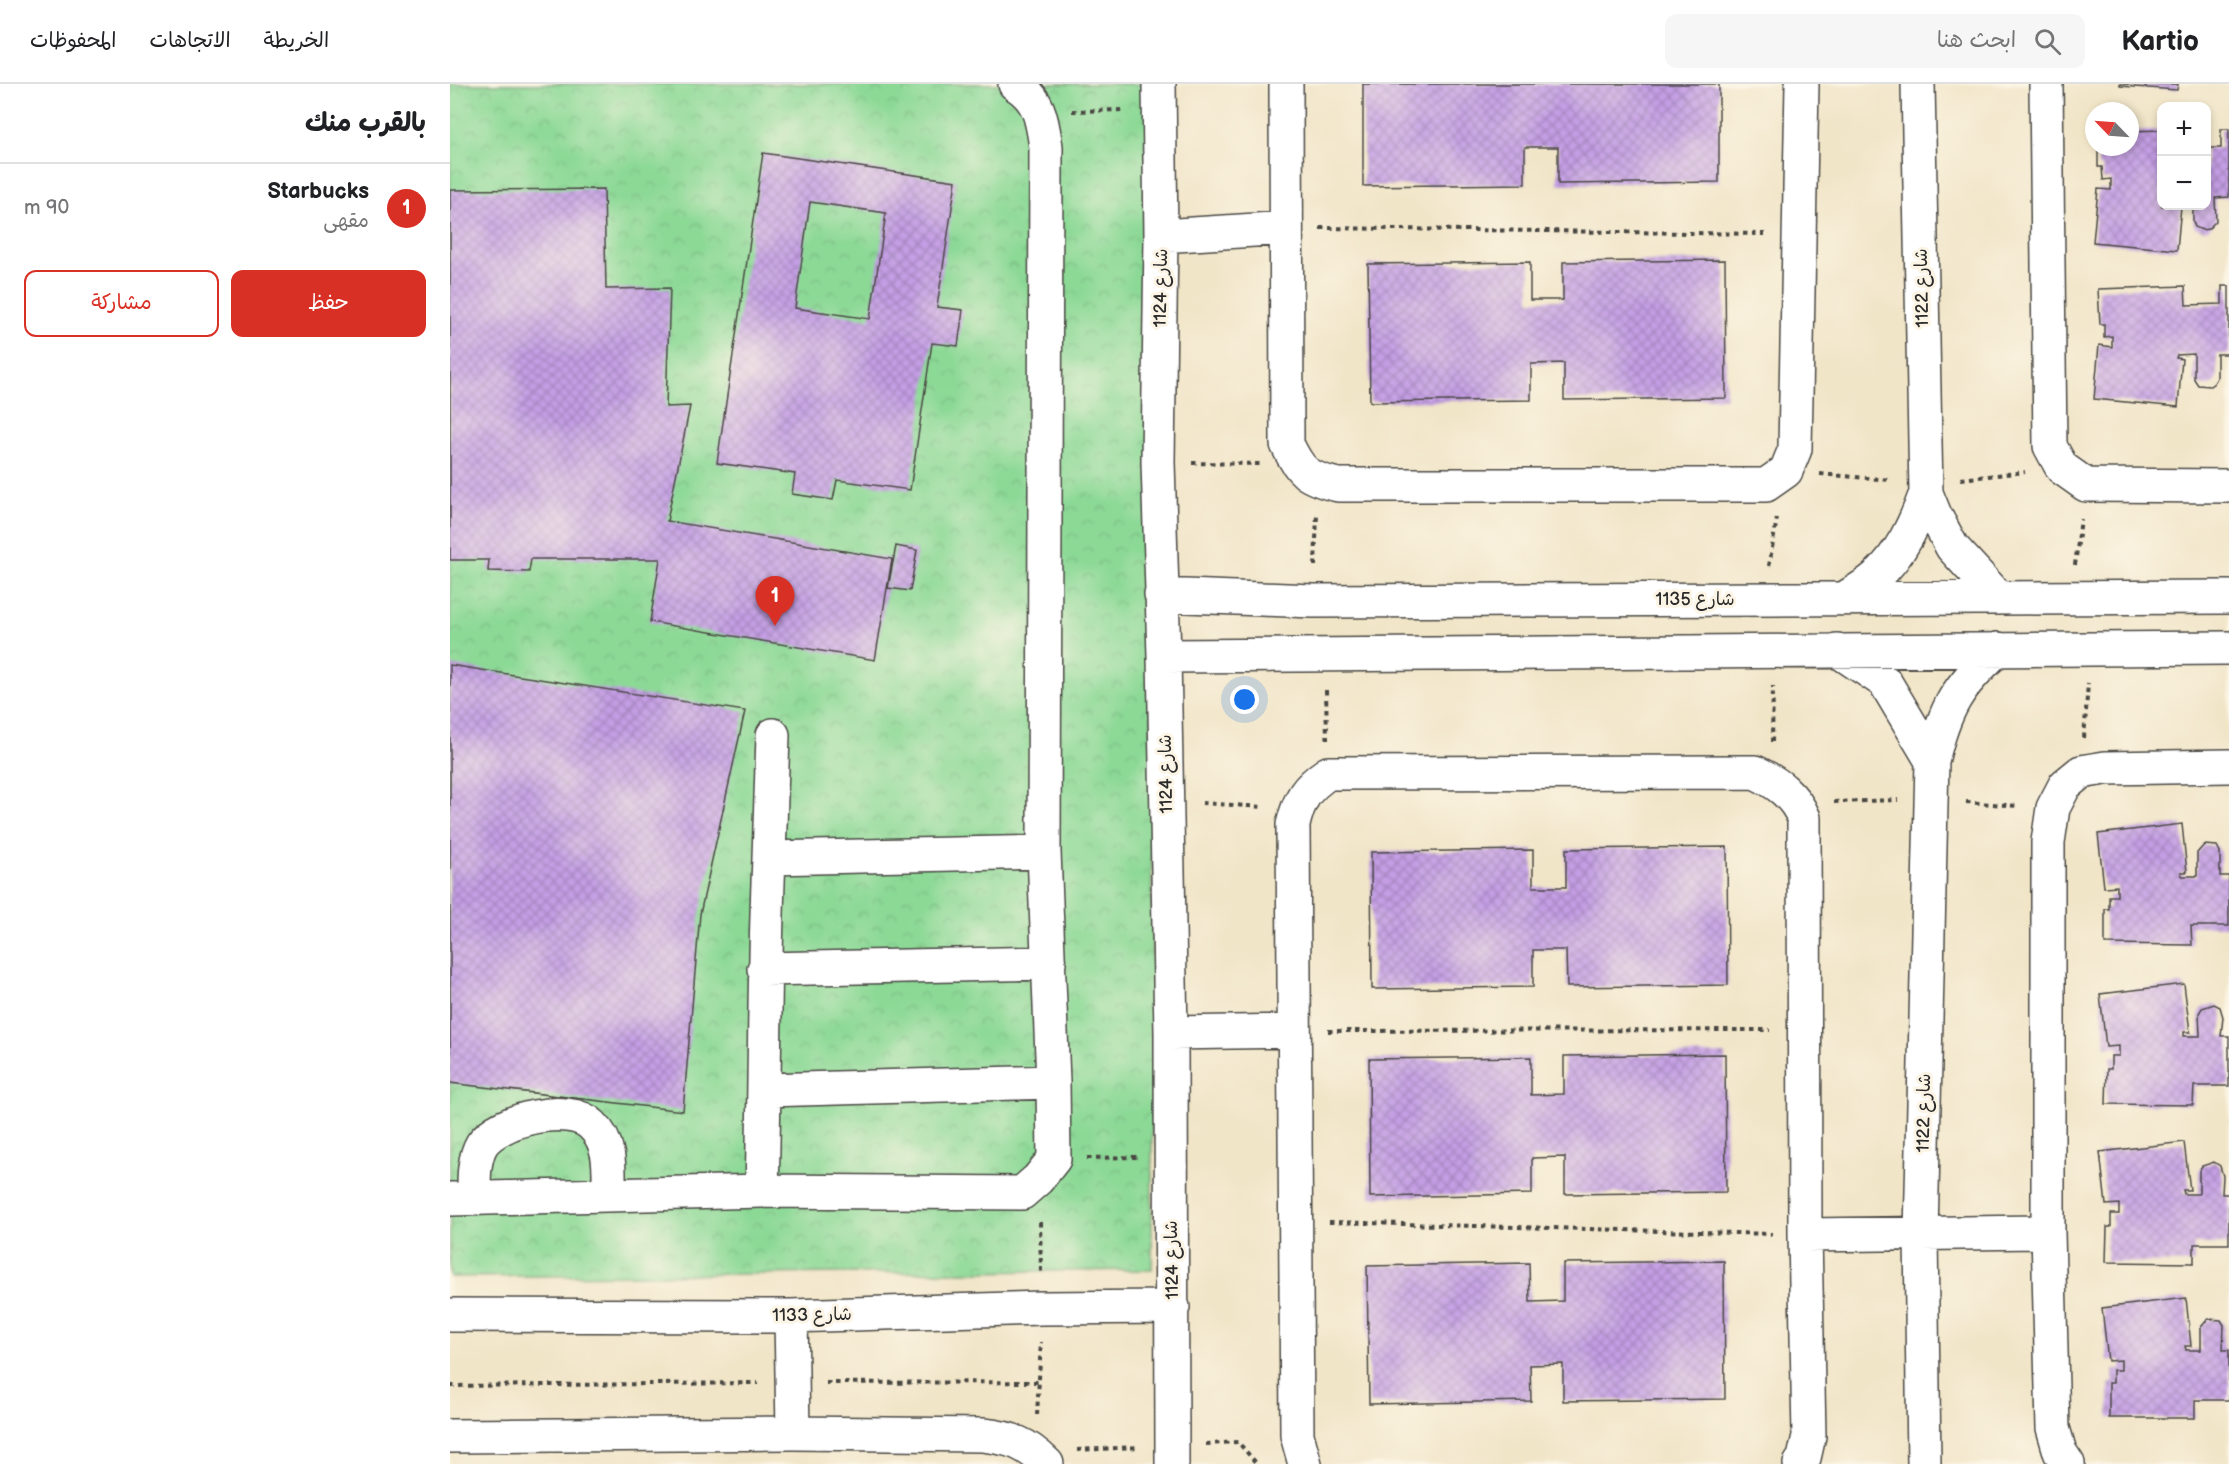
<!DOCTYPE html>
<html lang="ar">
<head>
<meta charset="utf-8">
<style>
  :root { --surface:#fff; --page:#f6f6f6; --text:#202124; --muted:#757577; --line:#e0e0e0; --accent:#d93025 }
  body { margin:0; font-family:"Balsamiq Sans","Playpen Sans Arabic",sans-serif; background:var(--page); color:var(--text); direction:rtl }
  .controls { position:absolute; right:18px; top:18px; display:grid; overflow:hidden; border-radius:12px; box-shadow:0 3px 9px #0003 }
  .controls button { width:54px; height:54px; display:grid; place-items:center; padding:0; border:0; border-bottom:2px solid var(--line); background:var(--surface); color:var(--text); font:30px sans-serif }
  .compass { position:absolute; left:1635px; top:18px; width:54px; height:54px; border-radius:50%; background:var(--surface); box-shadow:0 3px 9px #0003; rotate:295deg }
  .you { position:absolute; left:795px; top:616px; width:21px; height:21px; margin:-15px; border:4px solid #fff; border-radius:50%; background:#1a73e8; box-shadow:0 0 0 9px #1a73e833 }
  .badge { display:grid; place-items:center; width:39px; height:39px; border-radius:50%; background:var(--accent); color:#fff; font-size:20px; font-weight:700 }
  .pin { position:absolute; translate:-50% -50px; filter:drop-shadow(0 2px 3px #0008) }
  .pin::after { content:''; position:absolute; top:32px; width:21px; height:18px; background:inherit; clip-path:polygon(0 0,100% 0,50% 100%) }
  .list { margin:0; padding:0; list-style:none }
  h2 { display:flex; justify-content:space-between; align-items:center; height:78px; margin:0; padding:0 24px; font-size:26px }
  h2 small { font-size:20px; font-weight:400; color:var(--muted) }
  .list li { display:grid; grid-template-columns:39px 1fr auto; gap:18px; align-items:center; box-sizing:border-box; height:90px; padding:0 24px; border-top:2px solid var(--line) }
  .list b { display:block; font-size:22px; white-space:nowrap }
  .list p { margin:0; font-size:20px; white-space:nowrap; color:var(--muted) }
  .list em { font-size:20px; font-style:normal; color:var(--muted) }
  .actions { display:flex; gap:12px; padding:18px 24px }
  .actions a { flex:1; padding:14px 0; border:2px solid var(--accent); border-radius:12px; text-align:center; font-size:21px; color:var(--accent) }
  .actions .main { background:var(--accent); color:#fff }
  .icon { flex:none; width:33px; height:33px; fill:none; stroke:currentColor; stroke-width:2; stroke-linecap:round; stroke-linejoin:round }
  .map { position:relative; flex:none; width:1779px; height:1380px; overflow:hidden; direction:ltr }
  header { display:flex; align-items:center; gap:36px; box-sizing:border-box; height:84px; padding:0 30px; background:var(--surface); border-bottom:2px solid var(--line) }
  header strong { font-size:28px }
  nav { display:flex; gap:33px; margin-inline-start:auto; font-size:21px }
  .search { width:420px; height:54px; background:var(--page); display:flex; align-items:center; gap:15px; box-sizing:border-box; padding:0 21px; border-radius:12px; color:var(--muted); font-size:22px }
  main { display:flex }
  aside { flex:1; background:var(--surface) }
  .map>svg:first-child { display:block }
  .park { fill:url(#park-crowns); stroke:#5c8260; stroke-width:1.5 }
  .building { fill:url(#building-cross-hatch); fill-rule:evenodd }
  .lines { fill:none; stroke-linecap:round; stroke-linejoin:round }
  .minor-casing { stroke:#494743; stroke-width:36 }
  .path { stroke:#494743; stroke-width:4; stroke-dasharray:4.5 4.5; stroke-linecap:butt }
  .minor { stroke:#fff; stroke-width:33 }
  .labels { text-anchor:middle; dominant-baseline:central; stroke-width:6; stroke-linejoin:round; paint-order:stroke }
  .street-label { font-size:18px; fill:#2b2b2b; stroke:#fcf5e5 }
</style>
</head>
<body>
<header>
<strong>Kartio</strong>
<div class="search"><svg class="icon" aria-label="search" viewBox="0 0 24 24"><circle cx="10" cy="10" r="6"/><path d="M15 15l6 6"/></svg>ابحث هنا</div>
<nav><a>الخريطة</a><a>الاتجاهات</a><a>المحفوظات</a></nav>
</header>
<main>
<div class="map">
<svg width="1779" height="1380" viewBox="0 0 1779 1380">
  <defs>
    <pattern id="park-crowns" width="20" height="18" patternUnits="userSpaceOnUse" patternTransform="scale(1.5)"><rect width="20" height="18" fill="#8cd996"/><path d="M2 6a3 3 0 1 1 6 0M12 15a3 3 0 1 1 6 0" fill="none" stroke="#79ba81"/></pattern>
    <pattern id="building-cross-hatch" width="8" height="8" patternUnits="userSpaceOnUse" patternTransform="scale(1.5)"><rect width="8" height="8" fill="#c59fe5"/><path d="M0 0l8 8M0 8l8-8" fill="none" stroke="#a082ba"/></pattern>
  </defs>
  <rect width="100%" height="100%" fill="#fcf5e5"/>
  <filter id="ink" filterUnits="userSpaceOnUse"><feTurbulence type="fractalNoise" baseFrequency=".0167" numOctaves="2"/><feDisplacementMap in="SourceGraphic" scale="12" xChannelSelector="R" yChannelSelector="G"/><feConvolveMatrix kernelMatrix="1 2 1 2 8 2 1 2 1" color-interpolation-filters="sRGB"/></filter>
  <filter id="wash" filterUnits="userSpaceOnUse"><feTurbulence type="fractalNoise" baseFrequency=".008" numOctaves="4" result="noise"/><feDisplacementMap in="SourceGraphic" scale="24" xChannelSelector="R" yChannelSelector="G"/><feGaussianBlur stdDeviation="1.35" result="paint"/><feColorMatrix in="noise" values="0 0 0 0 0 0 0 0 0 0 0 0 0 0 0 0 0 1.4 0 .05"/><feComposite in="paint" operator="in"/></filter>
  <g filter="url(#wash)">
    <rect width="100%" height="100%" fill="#f1e5c8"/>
    <path class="park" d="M0 0H701L702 1186 0 1193Z"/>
    <g id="blocks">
      <path class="building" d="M913 0H1269V98L1108 100V63H1075V100L913 102Z
        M1670 0H1728L1727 6 1670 2Z
        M1771 45H1779V113L1765 114 1766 137 1758 145 1752 146 1745 143 1743 138V122H1756V64H1771Z
        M1712 46V122H1731L1727 166 1643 158 1648 105 1661 106V95L1653 96 1652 83H1648V63H1680V47Z
        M313 69 506 97 487 223 513 226 508 262 482 259 460 406 387 396 383 416 342 410 345 390 267 379ZM360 118 436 129 420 235 345 224Z
        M154 105 156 205 220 204 216 323 240 322 217 437 442 475 425 576 200 538 210 475H81L79 488 38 487 39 476H0V106Z
        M1275 176 1276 314 1114 316V279L1081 280V316L920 318 918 180 1080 178V216H1113V178Z
        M1735 202 1736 221 1772 220V202H1779V270H1767V294L1764 299 1760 302 1748 301 1744 295V270L1727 271 1726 274 1732 275 1728 323 1644 315 1649 261 1662 263V252L1654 253V240H1650L1648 205Z
        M446 462 467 466 460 507 438 504Z
        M0 581 295 627 250 830 233 1027 0 999Z
        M1732 740 1737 788H1731L1732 792H1747V769L1754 761 1767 762 1770 768V792H1779V842H1741L1742 861 1655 860V825H1659V812H1667V802L1654 803 1648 750Z
        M1277 763 1278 901 1117 903 1116 866H1083V903L922 905 921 768 1083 766V803H1116V765Z
        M1734 900 1740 948H1734V952H1750L1749 929 1752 924 1764 920 1770 923 1773 933 1771 952H1779V1002H1744L1743 1021 1656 1020 1657 985H1661V972H1669V962L1656 963 1650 910Z
        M1275 970 1276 1108 1115 1110V1073L1082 1074V1110L920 1113 919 975 1081 973V1011L1114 1010V972Z
        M1734 1058 1740 1106H1733L1734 1110H1749V1087L1752 1082 1764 1078 1770 1082 1773 1092 1772 1110H1779V1160H1744V1179L1656 1178 1657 1143H1661V1130H1669V1120L1656 1121 1650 1068Z
        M1274 1177 1275 1315 1113 1317V1280L1080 1281 1081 1317 919 1320 917 1182 1079 1179 1080 1218 1113 1217V1179Z
        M1736 1214 1741 1262H1735L1736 1266H1751V1243L1758 1235 1771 1236 1774 1241 1773 1266H1779V1316H1745V1334H1659V1299H1663V1286H1671V1276L1658 1277 1652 1224Z"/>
    </g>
  </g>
  <g filter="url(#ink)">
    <use href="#blocks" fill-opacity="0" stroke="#494743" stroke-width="1.5"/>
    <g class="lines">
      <g class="minor-casing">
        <path id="minor" d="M709 0 711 152 708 378 714 572 721 949 722 1380
          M836 0 837 360C850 388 857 394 888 401H1316L1336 387 1345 365 1352 0
          M1468 0 1476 409 1485 431 1502 463 1548 513
          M1596 0 1600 362 1612 384 1636 401 1779 402
          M711 152 836 144
          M711 511 863 517 1779 513
          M1395 514C1405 508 1417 501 1426 493 1451 470 1465 440 1476 409
          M1387 566 1435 598 1482 677
          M714 572 1779 564
          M319 774 323 651
          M314 885 599 879
          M721 949 844 947
          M315 1006 603 998
          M312 1107C315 996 314 885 319 774L594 768
          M0 1115 312 1107 572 1109 588 1095 604 1075 603 998 594 768 596 63C592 36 590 15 565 0
          M24 1115C24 1098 23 1075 32 1060 49 1035 119 1019 142 1041 162 1060 159 1086 159 1111
          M1355 1151 1598 1148
          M0 1231 341 1232 592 1224 723 1223
          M341 1232 343 1349
          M0 1352 343 1349 533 1351C561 1354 576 1359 597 1380
          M855 1380 847 1351 843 741C849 715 856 704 878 689L1305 688C1328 699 1344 711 1354 734L1355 1151 1359 1352 1354 1374 1350 1380
          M1474 1380 1471 1150 1482 677C1495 623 1507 603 1548 565
          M1618 1380 1610 1368 1603 1344 1598 1148V758L1603 724 1615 701 1631 688 1655 684 1779 682"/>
      </g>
      <path class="path" d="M622 27 675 26
        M870 144 1315 150
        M742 379 810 380
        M1370 390 1441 396
        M1511 395 1575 388
        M1625 481 1631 435
        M865 482 867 430
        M1319 482 1327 434
        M876 606 877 655
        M1634 654 1638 599
        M1322 658 1323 602
        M1384 718 1448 716
        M1516 718 1568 722
        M752 719 813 723
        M878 947 1320 946
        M637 1074 687 1073
        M590 1138 591 1190
        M879 1138 1322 1150
        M376 1299 589 1298
        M0 1302 308 1299
        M587 1331 591 1258
        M756 1360 788 1358 807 1380
        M627 1366 689 1363"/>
      <use href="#minor" class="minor"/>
    </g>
  </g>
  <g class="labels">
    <g class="street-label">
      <text transform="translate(711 204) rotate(-89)">شارع 1124</text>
      <text transform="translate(1472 204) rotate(-91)">شارع 1122</text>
      <text x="1245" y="515">شارع 1135</text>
      <text transform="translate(716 690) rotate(-91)">شارع 1124</text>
      <text transform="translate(1474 1029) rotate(-89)">شارع 1122</text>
      <text transform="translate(722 1176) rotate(-91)">شارع 1124</text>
      <text transform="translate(362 1231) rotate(-1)">شارع 1133</text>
    </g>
  </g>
</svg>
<div class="controls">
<button>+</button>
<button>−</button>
</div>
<svg class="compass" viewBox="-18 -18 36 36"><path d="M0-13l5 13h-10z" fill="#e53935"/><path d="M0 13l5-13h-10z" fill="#757577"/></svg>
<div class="you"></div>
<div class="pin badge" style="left:325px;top:542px">1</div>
</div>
<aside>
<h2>بالقرب منك<small></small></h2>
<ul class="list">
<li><span class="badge">1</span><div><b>Starbucks</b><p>مقهى</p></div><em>90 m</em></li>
</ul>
<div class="actions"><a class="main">حفظ</a><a>مشاركة</a></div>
</aside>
</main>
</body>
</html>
